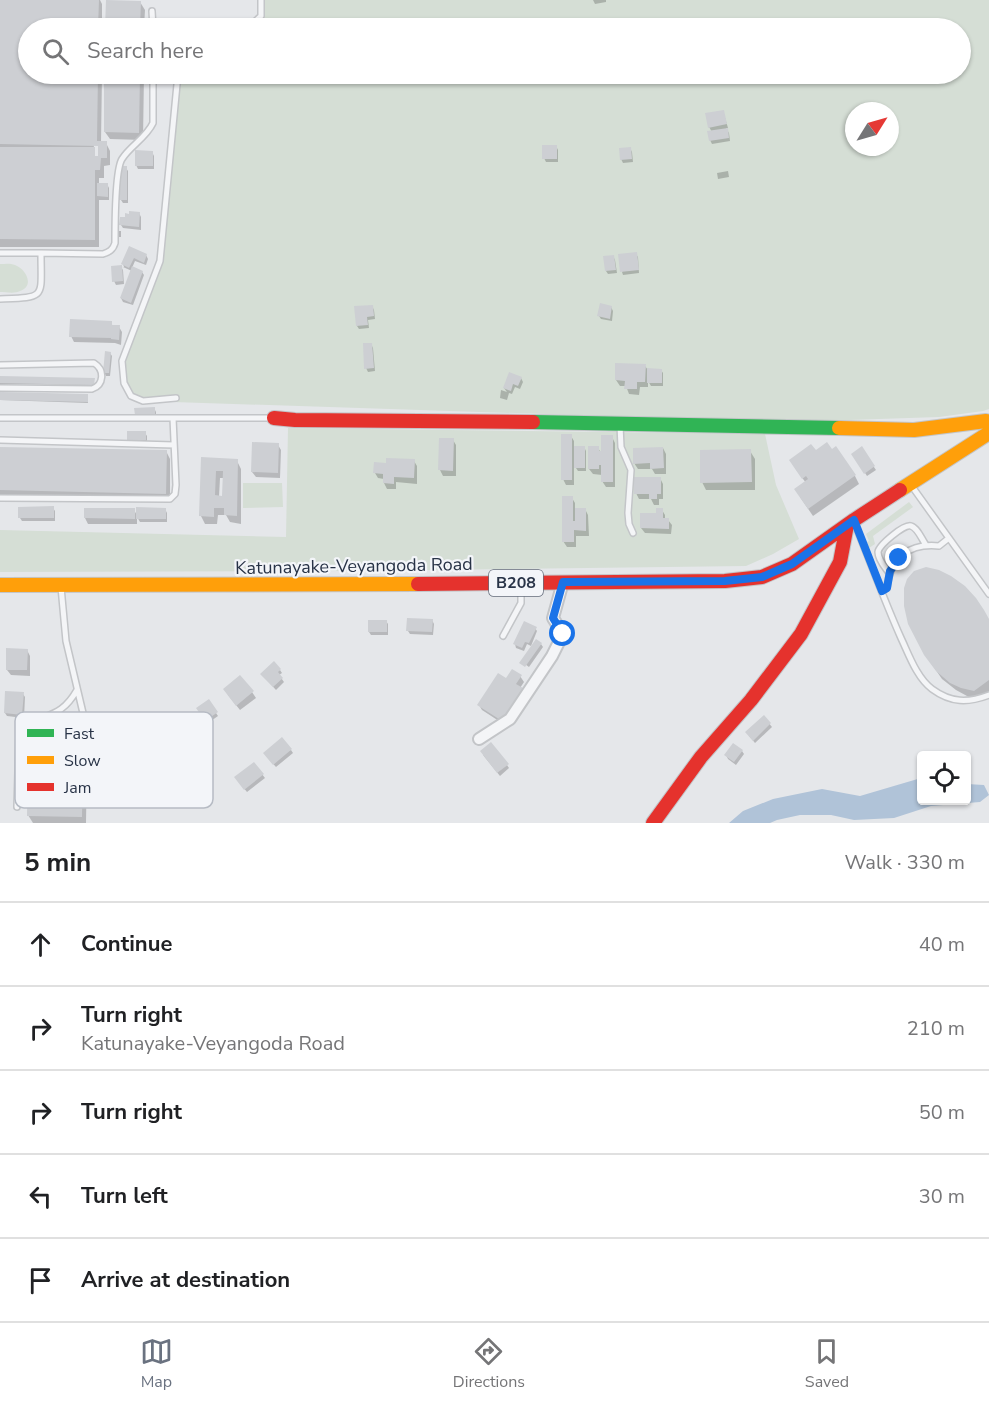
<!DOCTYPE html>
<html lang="en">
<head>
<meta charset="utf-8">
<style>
  :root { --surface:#fff; --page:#f2f2f2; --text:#202124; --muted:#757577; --line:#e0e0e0; --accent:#6a7280 }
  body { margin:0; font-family:"Nunito Sans",sans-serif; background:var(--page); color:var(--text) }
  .controls { position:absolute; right:18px; bottom:18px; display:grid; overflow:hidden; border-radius:6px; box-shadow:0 2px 4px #0004 }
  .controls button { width:54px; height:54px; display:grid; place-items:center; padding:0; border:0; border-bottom:2px solid var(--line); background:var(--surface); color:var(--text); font:30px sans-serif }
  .compass { position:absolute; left:845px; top:102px; width:54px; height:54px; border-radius:50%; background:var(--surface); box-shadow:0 2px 4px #0004; rotate:53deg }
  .stop { position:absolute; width:18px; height:18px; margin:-14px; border:4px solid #1a73e8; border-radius:50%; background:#fff }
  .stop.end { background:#1a73e8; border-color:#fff; box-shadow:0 2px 6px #0008 }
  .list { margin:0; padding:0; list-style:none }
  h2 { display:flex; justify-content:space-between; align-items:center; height:78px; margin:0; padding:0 24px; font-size:26px }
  h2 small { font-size:20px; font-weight:400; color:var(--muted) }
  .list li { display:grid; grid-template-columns:39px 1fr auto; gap:18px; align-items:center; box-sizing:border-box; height:84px; padding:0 24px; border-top:2px solid var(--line) }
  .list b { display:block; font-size:22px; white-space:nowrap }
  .list p { margin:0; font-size:20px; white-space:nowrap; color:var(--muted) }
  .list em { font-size:20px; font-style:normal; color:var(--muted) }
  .icon { flex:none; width:33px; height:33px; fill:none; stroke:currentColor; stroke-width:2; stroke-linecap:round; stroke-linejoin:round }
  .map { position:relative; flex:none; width:989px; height:823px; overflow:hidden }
  .search { position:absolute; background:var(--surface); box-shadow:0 2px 4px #0004; left:18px; right:18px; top:18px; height:66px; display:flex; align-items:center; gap:15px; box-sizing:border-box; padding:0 21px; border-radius:33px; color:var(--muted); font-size:22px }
  .sheet { height:498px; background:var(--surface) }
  nav { display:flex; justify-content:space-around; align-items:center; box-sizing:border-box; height:84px; border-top:2px solid var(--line); background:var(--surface); font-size:16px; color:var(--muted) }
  nav a { display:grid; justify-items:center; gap:3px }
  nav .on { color:var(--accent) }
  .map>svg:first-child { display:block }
  .green { fill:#d5ded5; fill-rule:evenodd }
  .water { fill:#b0c3d8 }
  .shadow { fill:#0003; fill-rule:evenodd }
  .building { fill:#cdcfd3; fill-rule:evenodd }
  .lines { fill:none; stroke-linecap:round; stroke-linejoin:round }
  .lane-casing { stroke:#c3c5c8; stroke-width:8 }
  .street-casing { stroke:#c3c5c8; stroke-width:14 }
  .fast-casing { stroke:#c3c5c8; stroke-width:16 }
  .slow-casing { stroke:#c3c5c8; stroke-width:16 }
  .jam-casing { stroke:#c3c5c8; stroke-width:16 }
  .lane { stroke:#f4f5f7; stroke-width:5 }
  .street { stroke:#f4f5f7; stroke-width:10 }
  .fast { stroke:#30b455; stroke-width:14 }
  .slow { stroke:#ff9f0a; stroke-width:14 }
  .jam { stroke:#e5322d; stroke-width:14 }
  .route { stroke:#1a73e8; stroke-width:8 }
  .labels { text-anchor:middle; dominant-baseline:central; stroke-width:4.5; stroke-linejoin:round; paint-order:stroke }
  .shield { fill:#f3f5f9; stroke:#656d7c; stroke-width:1.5 }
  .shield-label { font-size:16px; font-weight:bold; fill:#283347 }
  .street-label { font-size:18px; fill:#283347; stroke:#f3f5f9 }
  .key { fill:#f3f5f9; stroke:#b6bbc4; stroke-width:1.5 }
  .key-label { font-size:16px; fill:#283347 }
</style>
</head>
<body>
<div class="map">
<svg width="989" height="823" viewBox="0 0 989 823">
  <rect width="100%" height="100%" fill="#e5e7ea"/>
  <path class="green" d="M261 0H989V409L983 411 939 417 789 422 143 401 131 396 124 383 122 361 160 261 178 74H960V28H248L261 16ZM854 111H890V147H854Z
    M0 264C5 264 10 263 15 265 26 269 35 286 20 291 15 294 6 292 0 292Z
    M288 428 765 434 776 485 799 539 773 554 746 566 362 571 0 572V530L286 537Z
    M243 483H282L283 507 243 508Z
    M909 502 913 507 873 536 875 544 869 548 867 542 869 541 866 534Z"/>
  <path class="water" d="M921 778 922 800H966L967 784 984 785 989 795 980 802 931 806 894 818 854 820 831 815H800L777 820 770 823H729L743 811 773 799 822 789 860 796Z"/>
  <path class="shadow" d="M0 0H100L102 4V28H28V74H102L101 143H106L110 151V165L104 166V178H99V184H107L109 188V200H99V247H0ZM94 145H99V158L93 157Z
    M593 0H606V2L595 4Z
    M107 1 140 2 145 10 144 28H107Z
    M106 74H144L143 140 110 139 105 132Z
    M723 111 728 128H726L729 133 730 141 712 144 710 140 712 132 709 127Z
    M556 146 558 150V162H546L544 158Z
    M630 148 632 152 633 162 623 163 621 159Z
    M152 152 154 156V169H138L136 165Z
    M121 167 126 168 128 171V203H123L121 200Z
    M728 171 729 177 718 179 717 173Z
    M139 213 141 217V230L123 228 121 225 130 216Z
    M117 231H121V237H118Z
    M129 248 146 255 148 259 146 265 135 261 132 268 142 272 144 275 133 305 123 302 121 298 132 271 123 267H124L123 264Z
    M636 254 638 257 639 273 623 275 622 272Z
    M613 256 615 260 617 273 608 274 606 271Z
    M121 267 123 270 124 284 116 285 114 281Z
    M372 306 374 310 375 319 368 320 369 328 359 329 357 326Z
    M611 307 613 311 612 321 601 319 599 316Z
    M111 323 113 326 119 327 122 332 121 345 115 343 74 342 71 336Z
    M371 344 373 348 375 371 368 372 366 368Z
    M110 353 112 356 110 376H106L104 372Z
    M645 366 648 370H661L663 373V386H651L648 381V387H640L639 395 629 394 626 386H620L616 380Z
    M0 378 94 380V385L0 384Z
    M521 378 523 382 520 389 515 387 512 394 509 393 507 400 500 398 501 390 507 392 504 388Z
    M0 393 87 396 88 403 0 400Z
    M154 408 156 412V417L138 418 136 414Z
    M145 433 147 436V443H130L128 440Z
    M571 436 574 441V448L584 447 586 451V471H578L574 465V485H566L563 479Z
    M612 437 615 443V487H606L602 481V475L593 474 589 469 598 448 603 456Z
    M453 440 456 445V476H443L440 470Z
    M278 445 281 450 280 478 256 477 252 472Z
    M0 448 166 451 170 459V501L0 498Z
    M663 448 666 454V474H655L652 469H638L634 463Z
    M861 448 876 470 867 476 853 454Z
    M750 451 755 459V490H706L702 482Z
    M815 453 855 476 859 484 813 516 800 497 806 483 795 468Z
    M202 459 237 461 241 469V524L230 522 226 515H218L217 524H205L201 516ZM220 478H224V497H219Z
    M414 461 417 466V484L396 482V489H387L384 483V479L378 478 375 473 387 464Z
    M660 478 663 484V499H659V505H654L651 499H639L636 493Z
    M572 498 575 503V509H585L588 515 589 536H576V547H567L563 541Z
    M53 508 55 511V521H22L20 518Z
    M165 509 167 513V522H140L137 517V524H88L85 518 134 510 138 517Z
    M662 510 665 515V520H668L672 525 671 534 645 533 641 528Z
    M432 620 434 624 433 635 410 634 408 631Z
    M386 621 388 624V635H371L369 632Z
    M989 621V691L979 698 967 696 956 690 942 679 924 653Z
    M535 628 537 631 531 646 527 644 524 651 516 648 515 644Z
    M541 644 543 647 529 667 522 662Z
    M27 650 30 656V676L11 675 7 670Z
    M280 670 282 673 279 675 284 682 276 690 264 677Z
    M520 676 524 682 520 688 525 695 505 725 482 710 479 705 507 680Z
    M252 692 256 698 240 710 228 695Z
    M23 694 25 697 24 718 7 716 5 713Z
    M208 701 218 716 208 723 198 708Z
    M764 717 772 727 755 743 749 736Z
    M291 750 293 753 276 767 267 757Z
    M742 751 744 754 736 765 728 759 726 755Z
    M82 753 87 761 86 823H33L28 815Z
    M483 755 507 765 509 768 500 776Z
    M254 764 265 778 247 792 238 781Z"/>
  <path class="building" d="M0 0H99L98 28H28V74H98L97 141H107V158H101L100 170H95V240L0 239V147H95V156H98V146L0 144Z
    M106 0 141 1 140 28H105Z
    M104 74H140L139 133 104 132Z
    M724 110 727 124 708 128 705 113Z
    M728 128 729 138 709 141 707 131Z
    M542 145H557V159H542Z
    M631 147 632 159 620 160 619 148Z
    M135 150 153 151V166H135Z
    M120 166H127V200H119Z
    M97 183H108V197L97 196Z
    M129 211 140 212 139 227 119 225 120 217H125V213L129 214Z
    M129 246 147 254 144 263 134 258 129 268 121 264Z
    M637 252 639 270 620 272 618 254Z
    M614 255 616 270 605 271 603 256Z
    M122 265 123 281 112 282 111 266Z
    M132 266 143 271 131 303 120 298Z
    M600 303 612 306 610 319 597 316Z
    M373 305 374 316 367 317 368 325 356 326 354 306Z
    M70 319 112 321V325H120L119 340 111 339V338L69 337Z
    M363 343H372L374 368 364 369Z
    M105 351 111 352 109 373H103Z
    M615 363 646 364 645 382H637V389H624L625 381 615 380Z
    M647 368 662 369V383H647Z
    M509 372 522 377 518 386 513 384 511 391 503 388Z
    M0 376 95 378 94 385 0 383Z
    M0 392 88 394V402L0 400Z
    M155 407V414L135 415 134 408Z
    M127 431H146V440H127Z
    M561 434H572V480H561Z
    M601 435H613V482H601V465H599V469H588V446H599V451H601Z
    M439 438H454L453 471 438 470Z
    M252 442 279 443 278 473 251 472Z
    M827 442 832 449 836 446 856 475 808 509 794 489 808 479 806 476 802 479 789 460 811 444 816 450Z
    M574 446H585V468H574Z
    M862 446 875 466 864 474 851 454Z
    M0 447 167 450 166 494 0 490Z
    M663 447 664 468 650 469V463L633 464V448Z
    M751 449 752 482 700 483V450Z
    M201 457 238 459 237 516 224 515V508H214V517L199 516ZM216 471H223L222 496 215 495Z
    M386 458 415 459 414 478 394 477V484L383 483V474L373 473 374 462 386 463Z
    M634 477H661V494H657V499H649V494H634Z
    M562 496H573V521H575V508H586V531L574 530V542H562Z
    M54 506V518H18V507Z
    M136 507 166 508V519H136Z
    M84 508H135V519L84 518Z
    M656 508H663V518H669V529L640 528V513H656Z
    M926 567 939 570 951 576 965 586 976 598 984 610 989 619V680L974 691 961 688 950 683 936 671 924 655 908 624 904 606V588L907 579 914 571Z
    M407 618 433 619 432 632 406 631Z
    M368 620H387V632H368Z
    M524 621 537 627 529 643 525 642 522 648 513 644Z
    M536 639 542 643 525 667 519 663Z
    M6 648 28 649 27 670H6Z
    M274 661 281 669 278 672 283 678 273 687 260 674Z
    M512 669 522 675 516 684 523 688 502 721 477 705 498 673 506 678Z
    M240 675 254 691 236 706 223 689Z
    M5 691 24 692 22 715 4 713Z
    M209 699 218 712 205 721 196 708Z
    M764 715 771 723 753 741 745 732Z
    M282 737 292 749 273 765 263 753Z
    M491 742 509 764 497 773 480 751Z
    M733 743 743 750 734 762 724 755Z
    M28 751 83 752 82 817 27 816Z
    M254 762 264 774 244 790 234 777Z"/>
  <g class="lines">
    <g class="lane-casing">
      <path id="lane" d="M152 11 153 28
        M248 28 261 16V0
        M0 253H41C41 299 47 297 0 299
        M41 253 103 254C109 252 113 250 115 243 115 226 115 170 122 159 130 146 146 138 153 123V74
        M0 365 94 363C105 370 104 385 92 389L0 388
        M176 398 143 401 131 396 124 383 122 361 160 261 178 74
        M0 418H272
        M620 425 621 447 631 470 628 513 629 524 633 533
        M0 440 174 445
        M911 485 989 594
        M0 498 170 499 175 494 176 485 173 418
        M854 522C870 561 884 600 901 638 909 655 917 678 932 689 951 703 968 703 989 695
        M889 573C885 567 878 560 878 552 879 545 904 524 911 526 918 528 922 540 926 545
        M61 587 66 641 83 713
        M882 591 887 588C890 558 909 543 939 546L949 538
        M503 636 521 603V585
        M17 807 19 737C23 720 48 719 61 709 68 704 73 697 77 690"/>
    </g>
    <g class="street-casing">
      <path id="street" d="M479 739 510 719 552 656 563 634 553 618 563 582"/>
    </g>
    <g class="fast-casing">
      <path id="fast" d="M533 422 839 428"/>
    </g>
    <g class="slow-casing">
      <path id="slow" d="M839 428 914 430 986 421 989 422
        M900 490 989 433
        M0 585 418 584"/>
    </g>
    <g class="jam-casing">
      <path id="jam" d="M274 418 295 420 533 422
        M418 584 725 581 762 577 792 564 854 520 900 490
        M653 823 701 757 751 700 801 634 840 562 847 525"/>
    </g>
    <use href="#lane" class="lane"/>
    <use href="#street" class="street"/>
    <use href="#fast" class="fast"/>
    <use href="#slow" class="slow"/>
    <use href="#jam" class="jam"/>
  </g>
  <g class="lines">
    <path class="route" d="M563 634 553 618 563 582 725 581 762 577 792 564 854 520 882 591 887 588 890 571 899 558"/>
  </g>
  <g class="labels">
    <rect class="shield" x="489" y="570" width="54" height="26" rx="4.5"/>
    <g class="shield-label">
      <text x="516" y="583">B208</text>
    </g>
    <g class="street-label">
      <text transform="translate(354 566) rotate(-1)">Katunayake-Veyangoda Road</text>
    </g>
  </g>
  <rect x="15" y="712" width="198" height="96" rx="9" class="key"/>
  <rect x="27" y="729" width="27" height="8" fill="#30b455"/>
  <rect x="27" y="756" width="27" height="8" fill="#ff9f0a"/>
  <rect x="27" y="783" width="27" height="8" fill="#e5322d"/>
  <g class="key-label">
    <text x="64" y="739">Fast</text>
    <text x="64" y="766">Slow</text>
    <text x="64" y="793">Jam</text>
  </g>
</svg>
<div class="controls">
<button><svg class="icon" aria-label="locate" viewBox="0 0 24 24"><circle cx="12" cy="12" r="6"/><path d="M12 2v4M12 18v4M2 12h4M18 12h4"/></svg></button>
</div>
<svg class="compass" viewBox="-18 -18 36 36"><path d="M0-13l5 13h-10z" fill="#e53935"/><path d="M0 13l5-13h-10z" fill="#757577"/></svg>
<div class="stop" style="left:563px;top:634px"></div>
<div class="stop end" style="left:899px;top:558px"></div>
<div class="search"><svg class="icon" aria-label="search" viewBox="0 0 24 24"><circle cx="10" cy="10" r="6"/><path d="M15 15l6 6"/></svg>Search here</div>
</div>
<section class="sheet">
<h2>5 min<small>Walk · 330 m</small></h2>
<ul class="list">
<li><svg class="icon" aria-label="ahead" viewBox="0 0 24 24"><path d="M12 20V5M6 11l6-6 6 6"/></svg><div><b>Continue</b></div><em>40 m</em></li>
<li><svg class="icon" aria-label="right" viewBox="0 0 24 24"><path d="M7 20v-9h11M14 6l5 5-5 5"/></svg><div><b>Turn right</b><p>Katunayake-Veyangoda Road</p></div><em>210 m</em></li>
<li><svg class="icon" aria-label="right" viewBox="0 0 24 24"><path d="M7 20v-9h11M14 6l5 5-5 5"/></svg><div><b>Turn right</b></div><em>50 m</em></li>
<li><svg class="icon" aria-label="left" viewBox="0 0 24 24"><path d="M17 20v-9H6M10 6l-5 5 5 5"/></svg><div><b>Turn left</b></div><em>30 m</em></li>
<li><svg class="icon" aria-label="arrive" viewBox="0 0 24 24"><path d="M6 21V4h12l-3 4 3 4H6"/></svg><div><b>Arrive at destination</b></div></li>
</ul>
</section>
<nav>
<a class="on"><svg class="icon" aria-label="map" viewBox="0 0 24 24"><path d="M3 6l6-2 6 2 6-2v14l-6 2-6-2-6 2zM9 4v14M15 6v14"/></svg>Map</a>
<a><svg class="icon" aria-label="directions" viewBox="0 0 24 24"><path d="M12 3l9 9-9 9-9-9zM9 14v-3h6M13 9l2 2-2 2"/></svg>Directions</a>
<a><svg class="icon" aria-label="saved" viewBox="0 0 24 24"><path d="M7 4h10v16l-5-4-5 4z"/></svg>Saved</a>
</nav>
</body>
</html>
